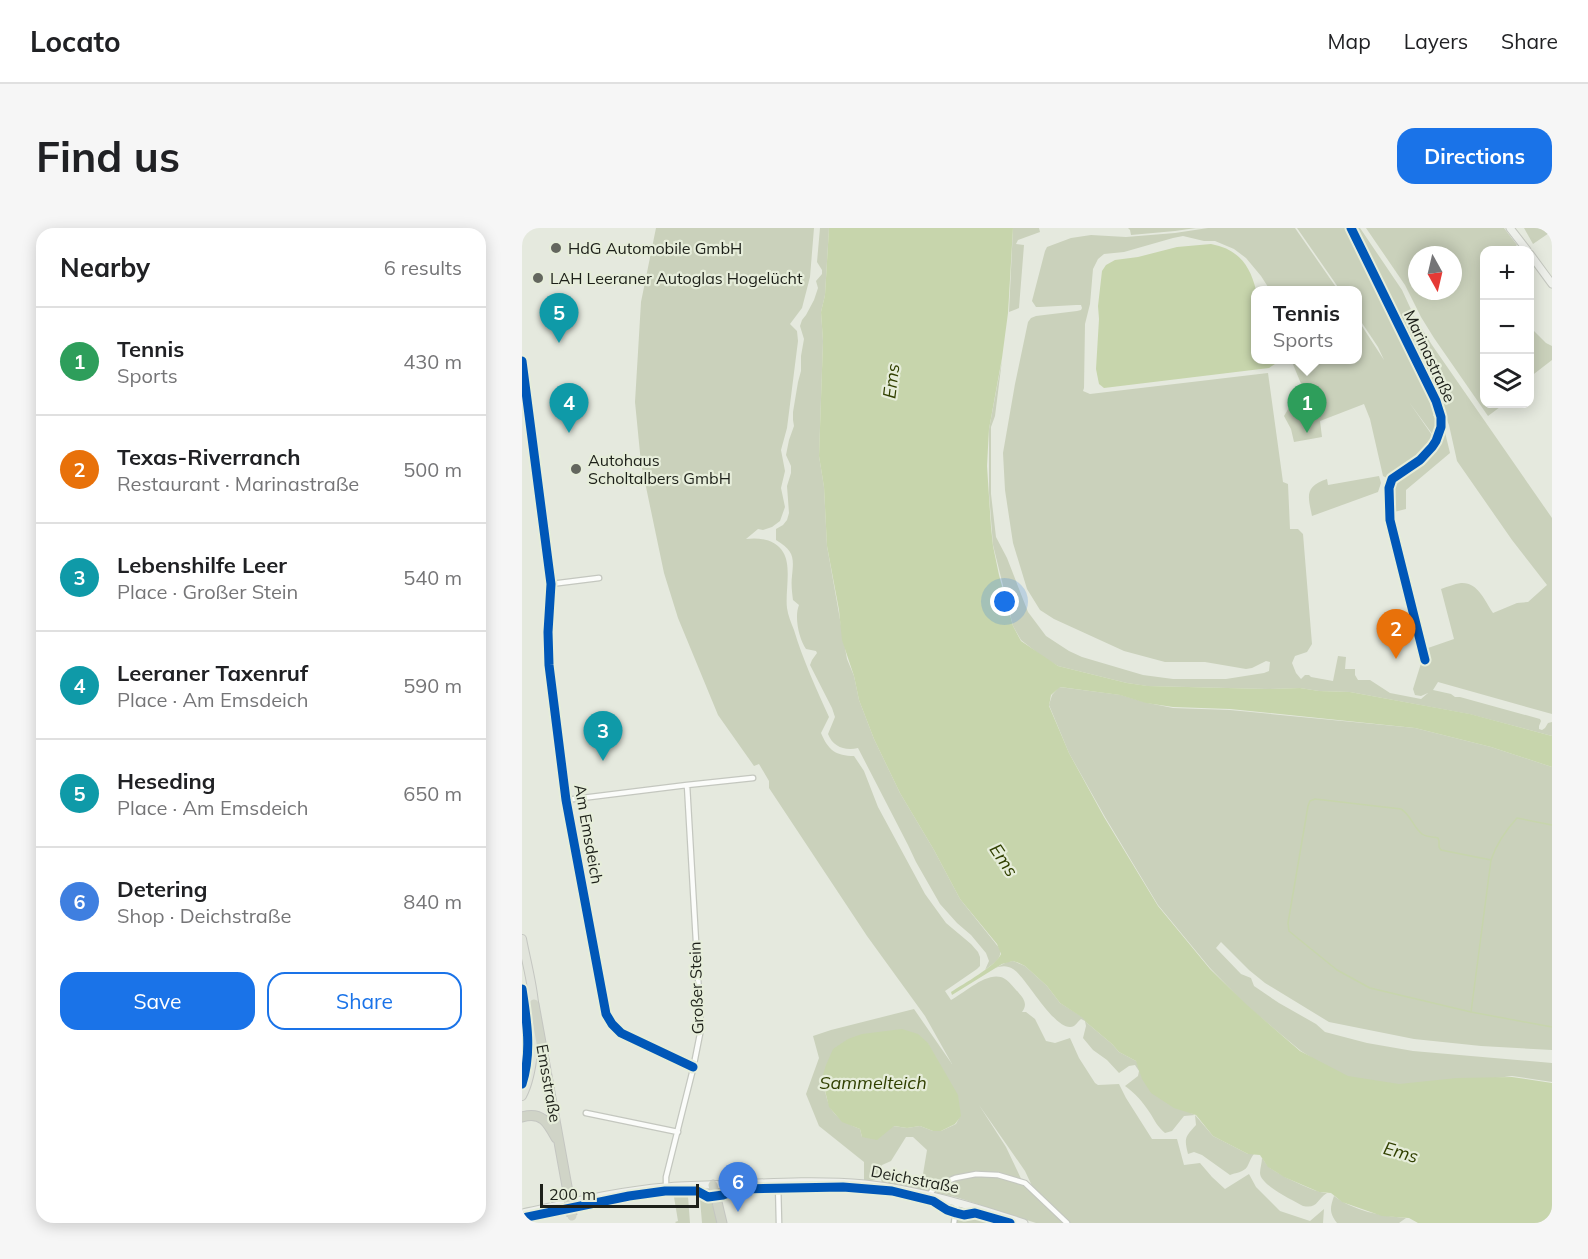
<!DOCTYPE html>
<html lang="en">
<head>
<meta charset="utf-8">
<style>
  :root { --surface:#fff; --page:#f6f6f6; --text:#202124; --muted:#757577; --line:#e0e0e0; --accent:#1a73e8 }
  body { margin:0; font-family:Mulish,sans-serif; background:var(--page); color:var(--text) }
  .controls { position:absolute; right:18px; top:18px; display:grid; overflow:hidden; border-radius:12px; box-shadow:0 3px 15px #0003 }
  .controls button { width:54px; height:54px; display:grid; place-items:center; padding:0; border:0; border-bottom:2px solid var(--line); background:var(--surface); color:var(--text); font:30px sans-serif }
  .compass { position:absolute; left:886px; top:18px; width:54px; height:54px; border-radius:50%; background:var(--surface); box-shadow:0 3px 15px #0003; rotate:172deg }
  .scale { position:absolute; left:18px; bottom:15px; width:159px; box-sizing:border-box; padding-left:6px; border:3px solid #1d2019; border-top:0; font-size:16px; line-height:21px; white-space:nowrap; color:#1d2019; -webkit-text-stroke:4px #e6edda; paint-order:stroke }
  .you { position:absolute; left:483px; top:374px; width:21px; height:21px; margin:-15px; border:4px solid #fff; border-radius:50%; background:#1a73e8; box-shadow:0 0 0 9px #1a73e833 }
  .badge { display:grid; place-items:center; width:39px; height:39px; border-radius:50%; background:var(--accent); color:#fff; font-size:20px; font-weight:700 }
  .pin { position:absolute; translate:-50% -50px; filter:drop-shadow(0 2px 3px #0008) }
  .pin::after { content:''; position:absolute; top:32px; width:21px; height:18px; background:inherit; clip-path:polygon(0 0,100% 0,50% 100%) }
  .popup { position:absolute; left:729px; top:58px; width:111px; height:78px; box-sizing:border-box; display:grid; place-content:center; border-radius:12px; background:var(--surface); filter:drop-shadow(0 2px 4px #0005); font-size:20px; white-space:nowrap; color:var(--muted) }
  .popup b { font-size:22px; color:var(--text) }
  .popup::after { content:''; position:absolute; left:50%; top:100%; margin-left:-12px; border:12px solid transparent; border-top-color:var(--surface) }
  .list { margin:0; padding:0; list-style:none }
  h2 { display:flex; justify-content:space-between; align-items:center; height:78px; margin:0; padding:0 24px; font-size:26px }
  h2 small { font-size:20px; font-weight:400; color:var(--muted) }
  .list li { display:grid; grid-template-columns:39px 1fr auto; gap:18px; align-items:center; box-sizing:border-box; height:108px; padding:0 24px; border-top:2px solid var(--line) }
  .list b { display:block; font-size:22px; white-space:nowrap }
  .list p { margin:0; font-size:20px; white-space:nowrap; color:var(--muted) }
  .list em { font-size:20px; font-style:normal; color:var(--muted) }
  .actions { display:flex; gap:12px; padding:18px 24px }
  .actions a { flex:1; padding:14px 0; border:2px solid var(--accent); border-radius:18px; text-align:center; font-size:21px; color:var(--accent) }
  .actions .main { background:var(--accent); color:#fff }
  .icon { flex:none; width:33px; height:33px; fill:none; stroke:currentColor; stroke-width:2; stroke-linecap:round; stroke-linejoin:round }
  .map { position:relative; flex:none; width:1030px; height:995px; overflow:hidden; border-radius:18px }
  header { display:flex; align-items:center; gap:36px; box-sizing:border-box; height:84px; padding:0 30px; background:var(--surface); border-bottom:2px solid var(--line) }
  header strong { font-size:28px }
  nav { display:flex; gap:33px; margin-inline-start:auto; font-size:21px }
  .intro { display:flex; align-items:center; justify-content:space-between; box-sizing:border-box; height:144px; padding:0 36px }
  h1 { margin:0; font-size:42px }
  .button { padding:15px 27px; border-radius:18px; background:var(--accent); color:#fff; font-size:21px; font-weight:700 }
  main { display:flex; gap:36px; padding:0 36px }
  aside { flex:1; background:var(--surface); border-radius:18px; box-shadow:0 3px 15px #0003 }
  .map>svg:first-child { display:block }
  .green { fill:#cad1bb; fill-rule:evenodd }
  .water { fill:#c7d5ac }
  .lines { fill:none; stroke-linecap:round; stroke-linejoin:round }
  .stream { stroke:#c7d5ac; stroke-width:1.5 }
  .street-casing { stroke:#c4c7bf; stroke-width:7 }
  .secondary-casing { stroke:#c4c7bf; stroke-width:9 }
  .primary-casing { stroke:#c4c6c1; stroke-width:10 }
  .highway-casing { stroke:#c4c6c1; stroke-width:11 }
  .street { stroke:#fbfcfa; stroke-width:4.5 }
  .secondary { stroke:#eef0eb; stroke-width:7 }
  .primary { stroke:#e1e4db; stroke-width:8 }
  .highway { stroke:#d0d4c7; stroke-width:9 }
  .highway-bridge-casing { stroke:#c4c6c1; stroke-width:11; stroke-linecap:butt }
  .highway-bridge { stroke:#d0d4c7; stroke-width:9 }
  .cycleway-casing { stroke:#e6edda; stroke-width:13 }
  .cycleway { stroke:#0057b8; stroke-width:9 }
  .poi-dot { fill:#63665e; stroke:#e6edda; stroke-width:2 }
  .labels { text-anchor:middle; dominant-baseline:central; stroke-width:4.5; stroke-linejoin:round; paint-order:stroke }
  .poi-label { font-size:16px; fill:#1d2019; stroke:#e6edda; text-anchor:start }
  .street-label { font-size:16px; fill:#1d2019; stroke:#e6edda }
  .water-label { font-size:18px; font-style:italic; fill:#314001; stroke:#e6edda }
</style>
</head>
<body>
<header>
<strong>Locato</strong>
<nav><a>Map</a><a>Layers</a><a>Share</a></nav>
</header>
<div class="intro"><h1>Find us</h1><a class="button">Directions</a></div>
<main>
<aside>
<h2>Nearby<small>6 results</small></h2>
<ul class="list">
<li><span class="badge" style="background:#2e9e5b">1</span><div><b>Tennis</b><p>Sports</p></div><em>430 m</em></li>
<li><span class="badge" style="background:#e8710a">2</span><div><b>Texas-Riverranch</b><p>Restaurant · Marinastraße</p></div><em>500 m</em></li>
<li><span class="badge" style="background:#0f9aa8">3</span><div><b>Lebenshilfe Leer</b><p>Place · Großer Stein</p></div><em>540 m</em></li>
<li><span class="badge" style="background:#0f9aa8">4</span><div><b>Leeraner Taxenruf</b><p>Place · Am Emsdeich</p></div><em>590 m</em></li>
<li><span class="badge" style="background:#0f9aa8">5</span><div><b>Heseding</b><p>Place · Am Emsdeich</p></div><em>650 m</em></li>
<li><span class="badge" style="background:#3f7fe0">6</span><div><b>Detering</b><p>Shop · Deichstraße</p></div><em>840 m</em></li>
</ul>
<div class="actions"><a class="main">Save</a><a>Share</a></div>
</aside>
<div class="map">
<svg width="1030" height="995" viewBox="0 0 1030 995">
  <rect width="100%" height="100%" fill="#e5e9de"/>
  <path class="green" d="M134 0H292L288 49 280 80 268 96 275 103 276 113 265 200 259 222 263 243 259 260 263 279 258 293 250 299 241 302 236 301 224 311C238 309 254 312 261 324 270 338 263 364 265 380 266 387 269 395 272 402 281 432 294 460 307 489L299 505C306 522 314 528 332 528L342 543 356 579 403 666 424 695 449 716 456 724 458 729V738L455 741 423 763 429 772C443 765 467 741 483 751 488 754 492 760 496 764 502 771 506 776 500 784H504L513 791 524 813 533 815 548 810 557 830 573 855 576 857 597 856 604 870 630 911H655L662 937 678 935 690 949 703 961 727 946 734 959 758 983 788 993 802 981 801 995H548L511 960 503 943 457 877 484 919 502 957 544 995H514L437 970 407 963 360 955 359 951 361 947 370 944 372 948 400 952 405 922 391 909H384L369 933 360 937 353 952 342 954V934L297 898 284 866 297 830 291 808 309 802 392 781 430 836 403 788 345 708 247 560V553L237 536 232 538 196 487 156 390 142 345 119 235 113 174 119 74ZM406 816 424 848 438 888 434 896 419 903H411L398 898 385 900 371 898 340 909 338 901C307 888 307 881 300 850Z
    M298 0H307L303 67 299 84 301 113 297 228 302 259 305 318 325 431 332 448 337 472 352 511 378 565 412 622 438 671 478 721C480 732 471 735 463 742L467 733 464 725 449 707 435 695 418 676 394 634 386 617 336 520C323 523 311 519 306 506L313 489 310 480 288 437 290 432 295 425 294 423 284 421C277 411 272 389 277 377L271 372C270 364 269 356 270 348 272 329 272 323 254 312V301L261 297 265 292 267 285 265 258 269 245V238L264 227 267 212 272 198 271 192V184L276 154 279 143V128L282 111 278 98 280 92 284 87 292 72 296 60 294 53 300 46V42L295 34Z
    M491 0H517L518 4 496 12 494 16 502 17 497 80 487 84Z
    M606 0H674L653 3 609 7 608 2Z
    M686 0H773L816 62H748L739 48 724 30 712 21 693 13H682L661 8 651 10 602 24 582 26 576 31 571 41 568 76 563 96 562 160 561 163 568 166 746 145 761 254 766 256 768 301H776L781 306 790 416 785 424 773 428 770 435 774 445 779 451 783 447H787L789 449 811 453 816 428 824 429 823 441H833V447L836 452H848L868 465 899 471 906 465 899 468 893 467 891 461 901 429 905 427 902 418 904 417 906 420 932 411 919 361C925 359 932 356 939 355 956 354 963 373 971 385L995 375 1006 374 1025 357 990 312 935 233 927 197 916 171 884 110 898 128 884 107 832 0H838L880 62 893 90 910 117 1030 290V486L916 454 911 462 929 466 933 469H938L1018 491 1019 493 1017 498V501L1020 502 1023 500 1026 495 1030 494V508L947 486 828 464 797 463 778 460 746 461 625 458 605 455 536 438 522 430 499 412 491 398 471 317 467 265V201L480 132 473 188 469 199V266L474 309 485 330 506 384 524 408 547 423 560 429 621 447 651 451H704L742 445 747 443 748 434 744 433 730 440 724 441 683 434H643L602 423 532 391 518 382 505 361 491 315 483 262 481 225 493 156 506 94 509 90 514 88 555 83 559 82 560 80 559 77H554L518 79H514L510 73 523 23 525 19 549 10 569 7 604 9 653 5Z
    M775 0H826L913 178 914 183 911 187 916 195 914 206 911 207 887 174 912 210C904 229 883 239 867 251L861 248 848 191 842 176 798 193 800 209 772 214 769 201 762 188 780 158 770 134 784 133V132H836V92L862 132 856 119 836 89V62H818Z
    M844 0H982L995 17 988 22H963V176H982L966 188 912 110 899 89 883 57ZM895 27H931V63H895Z
    M1002 0H1030V3L1011 16Z
    M1008 99 1024 115 1030 118V132L1008 149Z
    M921 196 928 225 884 262V281L872 284C871 273 869 262 875 252 879 246 888 242 894 238 909 228 918 214 921 196Z
    M857 248 859 255 856 264 790 288C786 268 782 259 805 251L806 257Z
    M537 459 599 467 626 475 651 480 708 482 893 500 969 519 1030 539V822L959 818 892 811 807 794 743 755 727 742 699 714 694 720 719 746 729 750 732 758 757 775 794 796 803 804 845 815 891 823 1030 835V854L990 848 852 866 825 852 779 823 725 778 688 740 636 677 583 589 547 525 527 477 530 467Z
    M491 733 503 738 525 758 538 775 562 790 565 795 590 816 597 824 614 833 667 884 673 887 691 908 726 926H736H732C728 931 728 934 725 939 722 944 713 945 708 947L680 927 672 924 666 926C662 910 663 909 674 897L673 887 662 888 650 903 643 905C635 898 633 893 628 885 621 874 613 865 603 858L616 848 617 843 613 837 607 838 597 845 585 832 571 822 561 810 564 798 563 793 559 791C556 793 555 796 552 798 534 807 504 748 491 741 485 737 479 738 473 740L485 734Z
    M740 930C742 932 743 935 746 938 752 945 795 966 805 965 794 972 796 981 781 978 771 972 738 957 738 945 738 940 740 935 740 930Z
    M169 964 170 967 166 968 168 995H154L153 994 156 993 152 969H148V965Z
    M174 964 181 969 188 970 197 995H180L178 971 174 969Z
    M812 968C832 983 859 988 884 990L877 995H815C807 984 808 980 812 968Z
    M434 986 461 989 479 995H433Z"/>
  <path class="water" d="M307 0H491L486 85 480 130 467 201 465 238 469 299 471 318 477 347 491 398 499 413 536 438 605 455 626 458 745 461 778 460 797 463 828 464 948 486 1030 508V539L969 519 893 500 708 481 651 479 624 475 598 467 538 459 529 467 527 478 547 525 582 589 636 678 688 741 725 777 778 823 826 848 877 856 935 850 990 849 1030 855V995H896L887 990 860 988 820 974 809 965 797 964 762 949 746 939 738 927 726 926 691 908 674 887 652 880 629 865 620 851 614 833 597 824 590 816 565 795 561 790 538 775 525 758 503 738 497 735 491 733 480 736 430 767 429 764C441 756 474 738 479 726L475 716 438 671 412 622 378 565 352 511 337 472 332 448 320 412 317 382 305 318 302 259 297 228 301 113 299 84 303 67Z
    M689 16C716 21 728 37 734 62V132H757L756 134 747 140 582 160 577 156 574 141 577 91 576 78 580 43 584 37 593 32 616 29 655 19Z
    M380 801 396 806 406 815 436 867 439 888 433 896 419 903H411L398 898 385 900 372 898 355 912 340 909 338 901 320 894 307 879 300 850 304 837 311 821 326 811 340 806Z"/>
  <g class="lines">
    <path class="stream" d="M1030 597 995 590C985 601 974 617 969 632L949 784 1030 799
      M949 784 848 760 815 742 773 708 767 703 766 695 786 578 788 573 793 571 879 581C889 587 891 599 900 606 904 609 911 609 916 610L917 613V619L919 622 969 632"/>
    <g class="street-casing">
      <path id="street" d="M829 0 914 173 919 189V199L914 213 910 219 898 232 870 251 867 260 868 292 903 432
        M0 133 29 356 26 404 27 437 44 572 84 786 90 796 99 805 171 839
        M29 356 77 350
        M165 557 231 550
        M44 572 165 557 179 801 171 841 144 949V959
        M64 885 156 904
        M256 954 257 995
        M407 967 414 958 433 950 454 946 476 947 503 955 545 995
        M432 995 435 974"/>
    </g>
    <g class="secondary-casing">
      <path id="secondary" d="M988 0 1005 22
        M1008 26 1030 56
        M0 985C47 975 95 963 143 959 167 957 192 957 216 956 258 954 301 952 343 956 398 962 450 978 502 995"/>
    </g>
    <g class="primary-casing">
      <path id="primary" d="M0 711C4 732 10 754 12 775 14 801 12 845 0 868"/>
    </g>
    <g class="highway-casing">
      <path id="highway" d="M12 776 46 964
        M0 889C20 883 26 895 34 910
        M191 957 200 995"/>
    </g>
    <use href="#street" class="street"/>
    <use href="#secondary" class="secondary"/>
    <use href="#primary" class="primary"/>
    <use href="#highway" class="highway"/>
    <g class="highway-bridge-casing">
      <path id="highway-bridge" d="M46 964 50 988"/>
    </g>
    <use href="#highway-bridge" class="highway-bridge"/>
    <g class="cycleway-casing">
      <path id="cycleway" d="M829 0 914 173 919 189V199L914 213 910 219 898 232 870 251 867 260 868 292 903 432
        M0 133 29 356 26 404 27 437 44 572 84 786 90 796 99 805 171 839
        M0 761C5 793 10 825 0 856
        M0 990 107 968 143 963H175L186 969 201 967 218 961 321 959 370 963 411 973 425 982 434 985 442 987 453 985 488 995"/>
    </g>
    <use href="#cycleway" class="cycleway"/>
  </g>
  <g class="poi-dot">
    <circle cx="34" cy="20" r="6"/>
    <circle cx="16" cy="50" r="6"/>
    <circle cx="54" cy="241" r="6"/>
  </g>
  <g class="labels">
    <g class="poi-label">
      <text x="46" y="20">HdG Automobile GmbH</text>
      <text x="28" y="50">LAH Leeraner Autoglas Hogelücht</text>
      <text x="66" y="232">Autohaus<tspan x="66" dy="18">Scholtalbers GmbH</tspan></text>
    </g>
    <g class="street-label">
      <text transform="translate(908 128) rotate(65)">Marinastraße</text>
      <text transform="translate(67 606) rotate(80)">Am Emsdeich</text>
      <text transform="translate(174 760) rotate(-92)">Großer Stein</text>
      <text transform="translate(27 855) rotate(80)">Emsstraße</text>
      <text transform="translate(393 951) rotate(11)">Deichstraße</text>
    </g>
    <g class="water-label">
      <text transform="translate(369 153) rotate(-83)">Ems</text>
      <text transform="translate(482 632) rotate(56)">Ems</text>
      <text x="351" y="854">Sammelteich</text>
      <text transform="translate(879 924) rotate(16)">Ems</text>
    </g>
  </g>
</svg>
<div class="controls">
<button>+</button>
<button>−</button>
<button><svg class="icon" aria-label="layers" viewBox="0 0 24 24"><path d="M12 4l9 5-9 5-9-5zM3 14l9 5 9-5"/></svg></button>
</div>
<svg class="compass" viewBox="-18 -18 36 36"><path d="M0-13l5 13h-10z" fill="#e53935"/><path d="M0 13l5-13h-10z" fill="#757577"/></svg>
<div class="scale">200 m</div>
<div class="you"></div>
<div class="pin badge" style="left:785px;top:205px;background:#2e9e5b">1</div>
<div class="popup"><b>Tennis</b>Sports</div>
<div class="pin badge" style="left:874px;top:431px;background:#e8710a">2</div>
<div class="pin badge" style="left:81px;top:533px;background:#0f9aa8">3</div>
<div class="pin badge" style="left:47px;top:205px;background:#0f9aa8">4</div>
<div class="pin badge" style="left:37px;top:115px;background:#0f9aa8">5</div>
<div class="pin badge" style="left:216px;top:984px;background:#3f7fe0">6</div>
</div>
</main>
</body>
</html>
